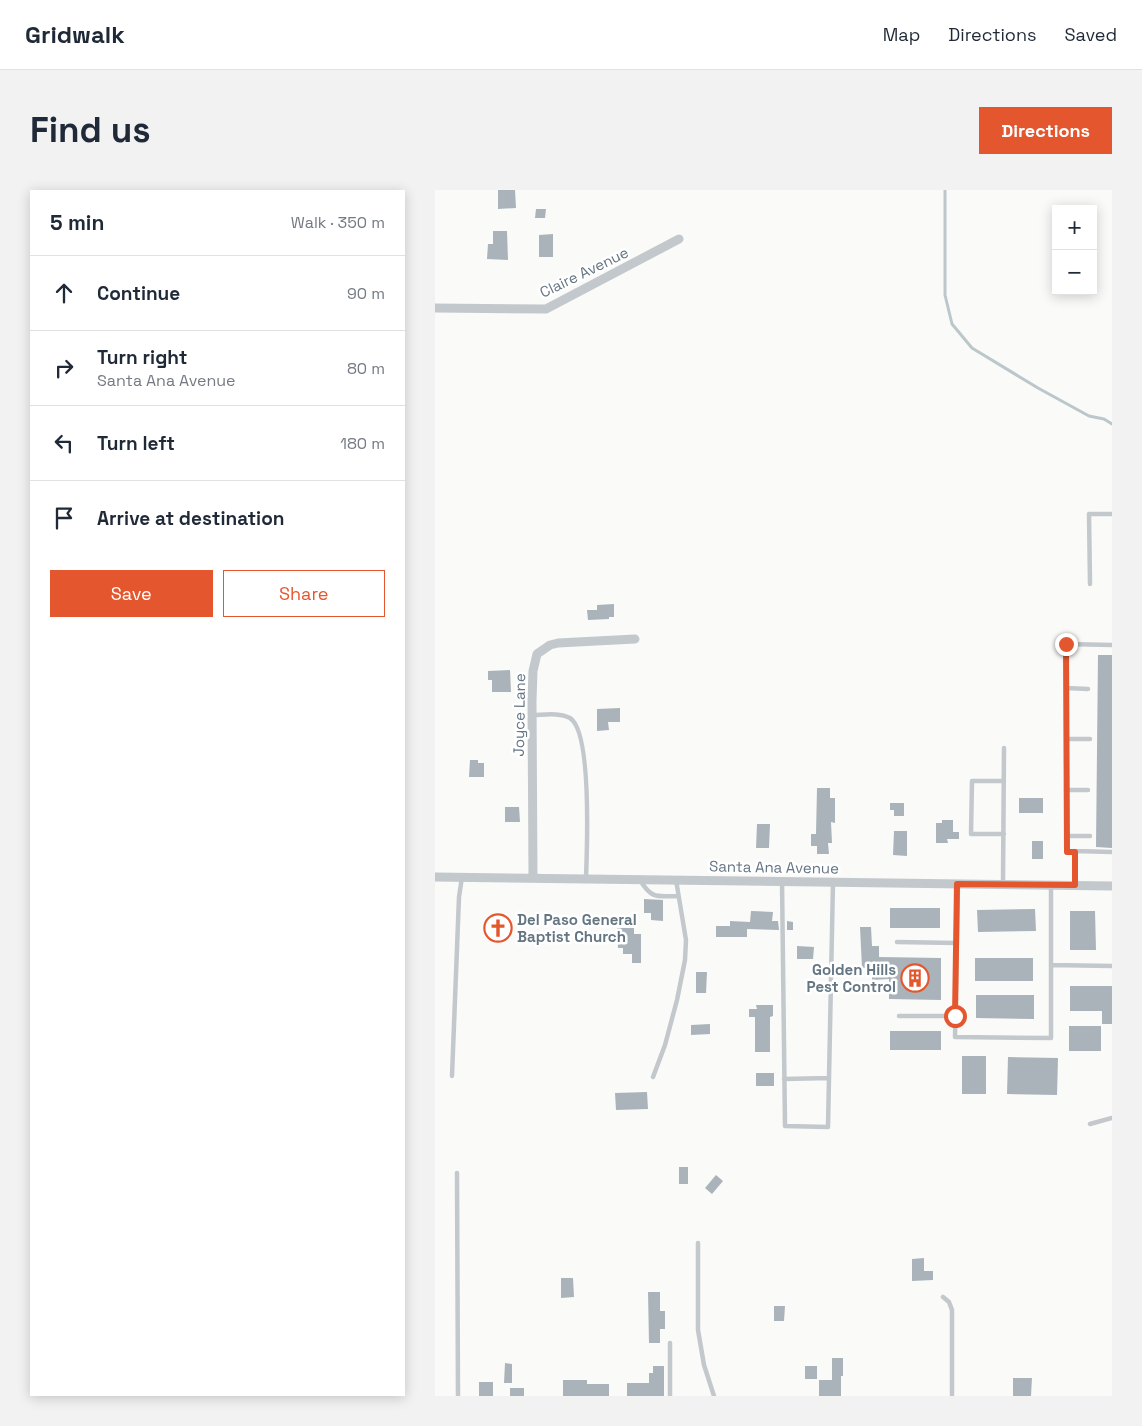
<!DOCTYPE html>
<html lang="en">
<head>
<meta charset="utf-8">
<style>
  :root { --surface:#fff; --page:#f2f2f3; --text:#1f2937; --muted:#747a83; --line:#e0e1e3; --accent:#e4572e }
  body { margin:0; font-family:"Space Grotesk",sans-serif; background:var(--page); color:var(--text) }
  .controls { position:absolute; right:15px; top:15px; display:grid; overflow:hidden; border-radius:0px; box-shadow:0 2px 12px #0003 }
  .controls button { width:45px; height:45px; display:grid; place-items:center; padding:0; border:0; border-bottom:1px solid var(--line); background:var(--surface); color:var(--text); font:25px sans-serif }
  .stop { position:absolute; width:15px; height:15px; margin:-11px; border:4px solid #e4572e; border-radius:50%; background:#fff }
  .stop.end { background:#e4572e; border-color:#fff; box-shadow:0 1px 5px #0008 }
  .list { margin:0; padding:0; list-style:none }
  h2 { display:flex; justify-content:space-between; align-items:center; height:65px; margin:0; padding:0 20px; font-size:21px }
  h2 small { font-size:16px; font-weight:400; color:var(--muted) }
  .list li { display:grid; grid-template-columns:32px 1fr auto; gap:15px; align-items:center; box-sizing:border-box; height:75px; padding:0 20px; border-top:1px solid var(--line) }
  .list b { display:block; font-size:19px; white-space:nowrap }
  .list p { margin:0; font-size:16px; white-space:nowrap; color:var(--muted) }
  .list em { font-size:16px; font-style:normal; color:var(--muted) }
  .actions { display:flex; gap:10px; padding:15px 20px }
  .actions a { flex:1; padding:11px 0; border:1px solid var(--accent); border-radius:0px; text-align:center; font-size:18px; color:var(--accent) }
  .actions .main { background:var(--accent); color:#fff }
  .icon { flex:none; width:28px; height:28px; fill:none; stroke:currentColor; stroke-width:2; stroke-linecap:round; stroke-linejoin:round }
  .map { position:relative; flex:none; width:677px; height:1206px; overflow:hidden; border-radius:0px }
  header { display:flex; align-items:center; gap:30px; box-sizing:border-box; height:70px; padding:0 25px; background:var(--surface); border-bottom:1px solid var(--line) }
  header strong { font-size:24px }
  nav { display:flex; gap:28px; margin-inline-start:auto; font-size:18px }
  .intro { display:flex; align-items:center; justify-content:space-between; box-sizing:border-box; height:120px; padding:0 30px }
  h1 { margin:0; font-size:35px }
  .button { padding:12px 22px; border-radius:0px; background:var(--accent); color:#fff; font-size:18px; font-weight:700 }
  main { display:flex; gap:30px; padding:0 30px }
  aside { flex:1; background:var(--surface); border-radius:0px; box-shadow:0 2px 12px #0003 }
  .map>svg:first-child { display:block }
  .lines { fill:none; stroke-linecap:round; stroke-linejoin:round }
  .stream { stroke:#bbc7cb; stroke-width:3 }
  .building { fill:#aab3b9 }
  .lane { stroke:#c3c8cc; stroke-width:4.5 }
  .street { stroke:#c3c8cc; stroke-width:9 }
  .route { stroke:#e4572e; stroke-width:6 }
  .labels { text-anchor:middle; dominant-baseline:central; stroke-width:5; stroke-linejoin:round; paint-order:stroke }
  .street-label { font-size:15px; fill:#657683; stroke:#fff }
  .poi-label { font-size:15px; font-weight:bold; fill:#657683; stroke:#fff; text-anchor:start }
</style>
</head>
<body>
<header>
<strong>Gridwalk</strong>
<nav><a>Map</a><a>Directions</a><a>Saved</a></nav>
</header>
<div class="intro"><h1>Find us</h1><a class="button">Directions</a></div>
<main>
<aside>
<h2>5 min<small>Walk · 350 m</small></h2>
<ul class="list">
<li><svg class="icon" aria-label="ahead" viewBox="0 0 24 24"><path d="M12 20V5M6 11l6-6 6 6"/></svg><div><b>Continue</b></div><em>90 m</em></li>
<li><svg class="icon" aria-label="right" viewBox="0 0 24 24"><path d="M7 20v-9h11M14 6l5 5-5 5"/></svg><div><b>Turn right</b><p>Santa Ana Avenue</p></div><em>80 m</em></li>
<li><svg class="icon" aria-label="left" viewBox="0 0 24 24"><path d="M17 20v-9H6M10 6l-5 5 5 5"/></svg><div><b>Turn left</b></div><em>180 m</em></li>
<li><svg class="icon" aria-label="arrive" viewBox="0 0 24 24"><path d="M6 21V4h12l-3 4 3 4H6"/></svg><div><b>Arrive at destination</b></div></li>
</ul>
<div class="actions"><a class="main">Save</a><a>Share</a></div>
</aside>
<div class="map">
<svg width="677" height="1206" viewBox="0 0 677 1206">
  <rect width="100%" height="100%" fill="#fafaf8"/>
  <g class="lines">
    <path class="stream" d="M510 0V105L517 134 537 158 603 198 654 226 669 229 677 234"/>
  </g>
  <path class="building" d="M63 0H80L81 18 63 19Z
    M101 19H111L110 28H100Z
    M58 41H72L73 70 52 69 53 54H58Z
    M118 44V67H104V45Z
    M179 414V427H174V429L153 430 152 420H162V415Z
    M663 465H677V658L661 657Z
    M75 480 76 502H57V490H53V481Z
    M185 518V532H173L174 540 162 541V519Z
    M35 570H43V573H49V587H34Z
    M382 598H395V608H400V633L396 632 397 653H393L394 664H382V656H376V644H381Z
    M584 608H608V623H584Z
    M455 613H469V626H459V620H455Z
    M70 617H84L85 632H70Z
    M507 630H518V642H524V649H512L513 653H501V633H507Z
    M322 634H335L334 658H321Z
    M459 641H472V666L458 665Z
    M597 651H608V669H597Z
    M209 709 228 710V731L216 730V723H209Z
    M455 718H505V738H455Z
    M600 719 601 741 543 742 542 720Z
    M316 721 338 722 337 731H343L344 740 312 739V747H281V736H295V731L315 732Z
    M635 721H660L661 760H635Z
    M352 731 358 732V740H352Z
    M425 737H436L437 756H444V767L506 768V810L454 809V789L437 790V778H427Z
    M182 738H199V744H206V773H197V764H188V758H183Z
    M362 756 379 757 378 769H362Z
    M540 768H598V791H540Z
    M261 782H272L271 803H261Z
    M635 796H677V834H667V821H635Z
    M541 805H599V829L541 828Z
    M321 815H338V826L335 827V862H320V827H314V819H322Z
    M275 834V844L256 845V835Z
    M634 836H666V861H634Z
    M455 841H506V860H455Z
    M527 866H551V904H527Z
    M573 867 623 868 622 905 572 904Z
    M321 883H339V896H321Z
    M212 902 213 919 181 920 180 903Z
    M244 977H253V994H244Z
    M281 985 288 991 277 1004 270 998Z
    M489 1068V1081H498V1090L477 1091V1069Z
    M126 1088H138L139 1107 126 1108Z
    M213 1102H225V1121H230V1139H225V1153H214Z
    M339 1116H350L349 1131H339Z
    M397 1168H408V1186H406V1206H384V1190H397Z
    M70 1173 77 1174V1193H69Z
    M218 1176H229V1206H192V1193H214V1183H218Z
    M370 1176H382V1189H370Z
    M578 1188H597L596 1206H578Z
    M128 1190H152V1194H174V1206H128Z
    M44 1192H58V1206H44Z
    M75 1198H89V1206H75Z"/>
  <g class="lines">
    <path class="lane" d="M655 394 654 324H677
      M631 498 653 499
      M97 525C108 525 124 522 135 528 157 542 152 661 151 688
      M631 549H655
      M631 600H653
      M569 644H536L537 591H569
      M632 646H655
      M640 661 632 662 631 454 677 455
      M205 690C217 710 223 706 243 706
      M347 691 350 936 393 937 398 692
      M523 693 520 847 616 848V695
      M568 694 569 558
      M640 695V661L677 662
      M462 752 522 753
      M616 775 677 776
      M464 826H520
      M17 886 24 707 27 687
      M218 887 230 855 242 810 250 770 251 750 241 690
      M349 889 394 888
      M655 934 677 928
      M22 983 23 1206
      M263 1053V1140L269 1175 279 1206
      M508 1107 514 1112 517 1120V1206
      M235 1206V1153"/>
    <path class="street" d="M0 118 111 119 244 49
      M0 687 677 696
      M98 688 97 511 98 481 102 464 115 455 123 453 200 449"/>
  </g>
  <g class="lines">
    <path class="route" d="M520 826 522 694 640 695V662H632L631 454"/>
  </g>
  <defs>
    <g id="church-ring" transform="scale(1.4375)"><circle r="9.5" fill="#fff" stroke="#e4572e" stroke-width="1.5"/><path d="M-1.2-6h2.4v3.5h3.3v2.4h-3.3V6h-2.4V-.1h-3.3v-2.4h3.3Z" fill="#e4572e"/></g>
    <g id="building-ring" transform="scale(1.4375)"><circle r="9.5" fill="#fff" stroke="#e4572e" stroke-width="1.5"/><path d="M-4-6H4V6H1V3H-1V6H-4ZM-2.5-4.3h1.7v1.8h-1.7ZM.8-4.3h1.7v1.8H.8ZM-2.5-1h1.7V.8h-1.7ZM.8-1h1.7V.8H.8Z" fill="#e4572e"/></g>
  </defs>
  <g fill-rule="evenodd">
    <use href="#church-ring" x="63" y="738"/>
    <use href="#building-ring" x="480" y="788"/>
  </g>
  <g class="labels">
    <g class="street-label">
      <text transform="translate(149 82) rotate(-26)">Claire Avenue</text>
      <text transform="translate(84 525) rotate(-89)">Joyce Lane</text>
      <text transform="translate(339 677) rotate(1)">Santa Ana Avenue</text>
    </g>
    <g class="poi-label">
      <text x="82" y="729">Del Paso General<tspan x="82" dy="17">Baptist Church</tspan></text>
      <text x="461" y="779" text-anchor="end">Golden Hills<tspan x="461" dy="17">Pest Control</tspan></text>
    </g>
  </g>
</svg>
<div class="controls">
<button>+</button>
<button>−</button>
</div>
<div class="stop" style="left:520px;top:826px"></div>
<div class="stop end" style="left:631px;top:454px"></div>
</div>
</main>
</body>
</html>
